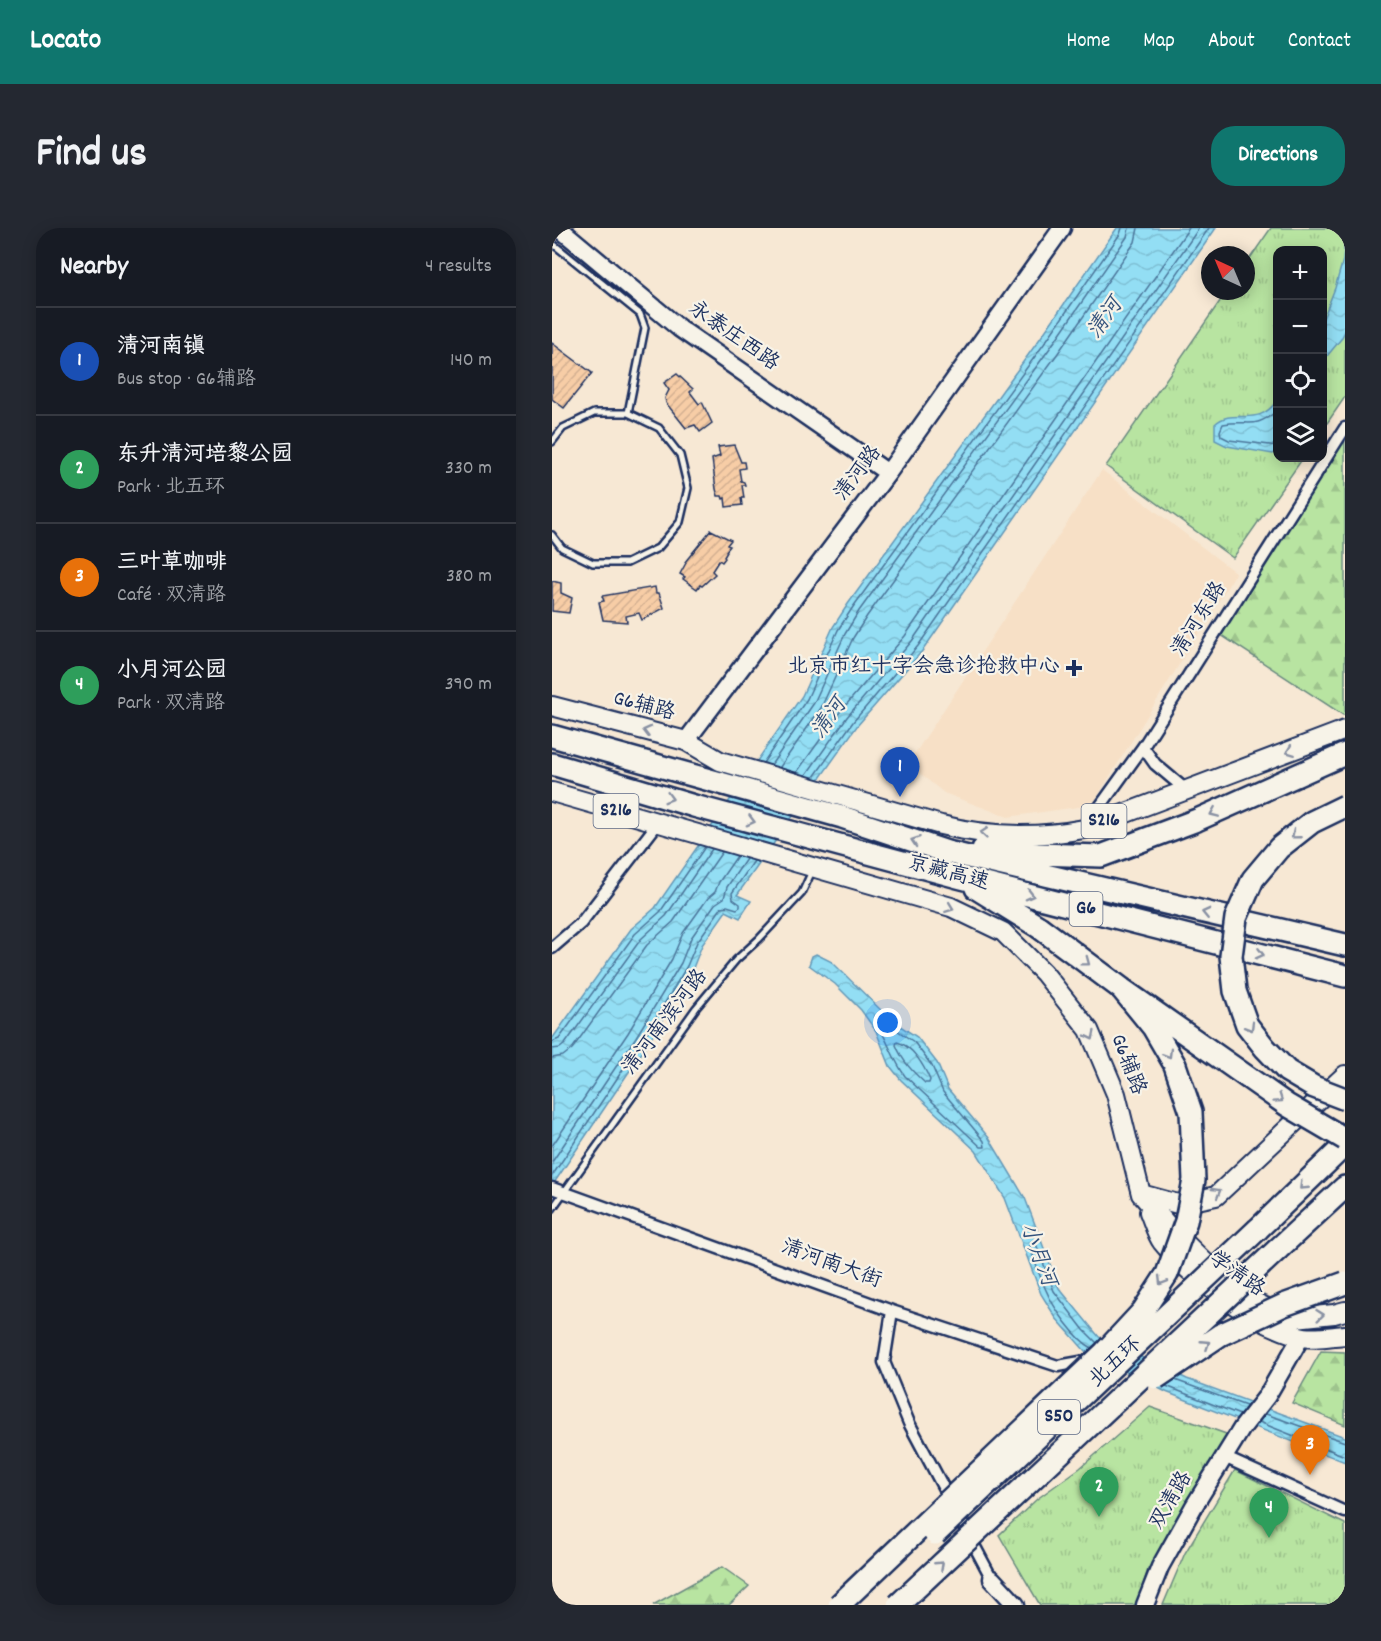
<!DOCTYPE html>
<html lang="en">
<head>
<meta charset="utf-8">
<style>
  :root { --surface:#171b24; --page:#242831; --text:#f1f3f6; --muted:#9ea1a6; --line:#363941; --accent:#0f766e }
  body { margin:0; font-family:Dekko,"LXGW WenKai TC",sans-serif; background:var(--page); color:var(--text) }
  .controls { position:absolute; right:18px; top:18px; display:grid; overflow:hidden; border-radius:12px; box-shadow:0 3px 15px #0003 }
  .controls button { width:54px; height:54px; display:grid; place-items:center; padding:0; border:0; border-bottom:2px solid var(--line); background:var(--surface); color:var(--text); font:30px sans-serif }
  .compass { position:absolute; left:649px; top:18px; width:54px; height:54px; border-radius:50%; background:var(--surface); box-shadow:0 3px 15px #0003; rotate:316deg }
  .you { position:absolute; left:336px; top:795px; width:21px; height:21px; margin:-15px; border:4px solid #fff; border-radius:50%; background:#1a73e8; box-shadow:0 0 0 9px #1a73e833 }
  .badge { display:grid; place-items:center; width:39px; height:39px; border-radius:50%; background:var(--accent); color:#fff; font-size:20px; font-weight:700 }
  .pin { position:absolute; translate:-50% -50px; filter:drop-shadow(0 2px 3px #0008) }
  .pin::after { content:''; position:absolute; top:32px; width:21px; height:18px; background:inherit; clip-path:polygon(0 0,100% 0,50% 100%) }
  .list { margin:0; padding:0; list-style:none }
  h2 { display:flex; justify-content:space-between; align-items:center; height:78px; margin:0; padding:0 24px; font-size:26px }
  h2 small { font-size:20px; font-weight:400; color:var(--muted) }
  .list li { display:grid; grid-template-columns:39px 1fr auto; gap:18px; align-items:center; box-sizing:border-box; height:108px; padding:0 24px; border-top:2px solid var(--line) }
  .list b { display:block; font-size:22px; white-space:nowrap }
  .list p { margin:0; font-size:20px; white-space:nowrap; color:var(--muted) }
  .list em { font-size:20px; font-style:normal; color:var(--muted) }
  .icon { flex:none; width:33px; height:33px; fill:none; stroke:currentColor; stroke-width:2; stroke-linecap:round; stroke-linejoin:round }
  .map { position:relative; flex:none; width:793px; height:1377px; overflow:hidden; border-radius:24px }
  header { display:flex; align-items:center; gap:36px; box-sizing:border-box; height:84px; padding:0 30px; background:var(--accent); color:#fff }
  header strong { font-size:28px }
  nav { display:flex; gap:33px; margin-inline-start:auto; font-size:21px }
  .intro { display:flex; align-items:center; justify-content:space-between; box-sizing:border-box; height:144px; padding:0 36px }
  h1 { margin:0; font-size:42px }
  .button { padding:15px 27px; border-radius:24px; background:var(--accent); color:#fff; font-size:21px; font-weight:700 }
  main { display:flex; gap:36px; padding:0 36px }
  aside { flex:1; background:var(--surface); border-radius:24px; box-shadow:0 3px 15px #0003 }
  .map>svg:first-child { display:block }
  .built { fill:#f7e0c6 }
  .grass { fill:url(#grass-tufts); stroke:#6a8a80; stroke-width:1.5 }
  .forest { fill:url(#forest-firs); stroke:#6a8a80; stroke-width:1.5 }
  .water { fill:url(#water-waves); stroke:#6398b8; stroke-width:1.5 }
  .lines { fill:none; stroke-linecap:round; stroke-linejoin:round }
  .shore { stroke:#4b759a; stroke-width:1.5 }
  .building { fill:url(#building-hatch); stroke:#1b2f5e; stroke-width:1.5 }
  .lane-casing { stroke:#1b2f5e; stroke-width:10 }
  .street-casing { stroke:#1b2f5e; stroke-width:15 }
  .secondary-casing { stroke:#1b2f5e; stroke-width:21 }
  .primary-casing { stroke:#1b2f5e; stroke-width:22 }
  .highway-casing { stroke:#1b2f5e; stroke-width:26 }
  .lane { stroke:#f7f3e8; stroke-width:5 }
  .street { stroke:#f7f3e8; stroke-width:10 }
  .secondary { stroke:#f7f3e8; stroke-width:16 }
  .primary { stroke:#f7f3e8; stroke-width:18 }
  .highway { stroke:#f7f3e8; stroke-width:21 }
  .highway-bridge-casing { stroke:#1b2f5e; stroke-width:26; stroke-linecap:butt }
  .highway-bridge { stroke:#f7f3e8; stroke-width:21 }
  .oneway { stroke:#8991a3 }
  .poi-dot { fill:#1b2f5e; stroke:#f7f3e8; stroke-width:2 }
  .labels { text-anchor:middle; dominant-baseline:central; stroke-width:4.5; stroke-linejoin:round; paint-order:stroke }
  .shield { fill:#f7f3e8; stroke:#5d6a87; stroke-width:1.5 }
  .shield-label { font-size:20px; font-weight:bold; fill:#1b2f5e }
  .street-label { font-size:21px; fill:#1b2f5e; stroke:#f7f3e8 }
  .poi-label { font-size:21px; fill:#1b2f5e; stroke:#f7f3e8; text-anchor:end }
  .water-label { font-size:22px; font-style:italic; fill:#33527c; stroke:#f7f3e8 }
</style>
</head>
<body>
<header>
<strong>Locato</strong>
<nav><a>Home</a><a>Map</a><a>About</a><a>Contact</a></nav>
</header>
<div class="intro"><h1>Find us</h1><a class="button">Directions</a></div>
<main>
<aside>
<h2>Nearby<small>4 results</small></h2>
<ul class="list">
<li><span class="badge" style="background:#1a4fb4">1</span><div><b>清河南镇</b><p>Bus stop · G6辅路</p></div><em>140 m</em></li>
<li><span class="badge" style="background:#2e9e5b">2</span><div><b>东升清河培黎公园</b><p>Park · 北五环</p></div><em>330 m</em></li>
<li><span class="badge" style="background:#e8710a">3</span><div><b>三叶草咖啡</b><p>Café · 双清路</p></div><em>380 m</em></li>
<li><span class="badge" style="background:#2e9e5b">4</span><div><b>小月河公园</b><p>Park · 双清路</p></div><em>390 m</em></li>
</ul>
</aside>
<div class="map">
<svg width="793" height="1377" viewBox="0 0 793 1377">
  <defs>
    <pattern id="grass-tufts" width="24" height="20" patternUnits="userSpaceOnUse" patternTransform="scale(1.5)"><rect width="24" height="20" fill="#b8e4a1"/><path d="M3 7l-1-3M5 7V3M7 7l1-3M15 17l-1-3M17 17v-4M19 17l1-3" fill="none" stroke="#9ec48d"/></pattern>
    <pattern id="forest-firs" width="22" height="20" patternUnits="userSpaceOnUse" patternTransform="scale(1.5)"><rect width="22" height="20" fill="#b8e4a1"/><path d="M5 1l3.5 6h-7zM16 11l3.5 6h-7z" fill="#9ec48d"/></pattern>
    <pattern id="water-waves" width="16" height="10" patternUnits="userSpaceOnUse" patternTransform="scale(1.5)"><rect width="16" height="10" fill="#93def4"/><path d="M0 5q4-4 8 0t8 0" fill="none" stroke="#7ebfd4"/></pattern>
    <pattern id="building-hatch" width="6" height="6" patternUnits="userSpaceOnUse" patternTransform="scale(1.5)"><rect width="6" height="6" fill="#f7cda6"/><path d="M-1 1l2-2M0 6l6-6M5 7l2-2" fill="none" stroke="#d3b091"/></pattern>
  </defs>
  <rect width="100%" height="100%" fill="#f7e8d4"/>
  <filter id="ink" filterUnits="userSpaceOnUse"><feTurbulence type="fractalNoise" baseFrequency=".0167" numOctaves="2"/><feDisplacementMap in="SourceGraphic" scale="12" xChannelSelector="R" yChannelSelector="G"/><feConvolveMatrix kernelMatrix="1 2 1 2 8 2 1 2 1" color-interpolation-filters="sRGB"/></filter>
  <g filter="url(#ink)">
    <path class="built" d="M550 242 684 345 540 577 456 589 392 565 356 536Z"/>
    <path class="grass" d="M719 0H793V169L771 201 770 22H726V230H751L681 330 554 238 675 63H694V36Z
      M598 1179 677 1207 596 1341 585 1377H488L447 1307 485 1271 528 1240Z
      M683 1242 793 1296V1377H611L633 1325Z"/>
    <path class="forest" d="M793 211V487H791L669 407Z
      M769 1123 793 1124V1197L740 1175Z
      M170 1339 197 1358 177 1377H101Z"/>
    <path class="water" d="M565 0H664L371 422 305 498 185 667 199 673 188 690 174 683 150 717 141 740 95 817 0 958V811L79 701 103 680 250 468 281 399 296 376 487 112Z
      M793 8V103L789 111 771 133V91L783 60 791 32Z
      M725 172V223L721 226 675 218 663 212V196C681 178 706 202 725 172Z
      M264 726 280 734 339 792 365 809 385 835 396 861 437 910 473 970 507 1060 547 1109 635 1151 793 1209V1234L614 1164 533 1123 504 1090 489 1066 453 970 424 923 349 852 338 838 324 803 309 782 283 756 257 737 260 728Z"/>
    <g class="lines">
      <path class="shore" d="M726 182C700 203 699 191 671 196L668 203 669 208 677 212 726 218
        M211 535 255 471 286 402 301 379 492 116 568 6 570 0
        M219 537 262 475 293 406 307 383 498 120 575 9 577 0
        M228 539 269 480 301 410 315 388 506 125 583 14 586 0
        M245 544 288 484 353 408 637 0
        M254 547 295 489 360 413 647 0
        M262 549 301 494 366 418 657 0
        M323 788H327L336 796 362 814 380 838 391 864 432 913 433 919H429L353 848C340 830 335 809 322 791Z
        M0 814 7 811 83 706 108 684 153 619
        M345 814C360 817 372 838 378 852L377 855H373C360 843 351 834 344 817Z
        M0 821 8 820 13 816 89 711 114 688 160 621
        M0 830 11 828 20 821 95 717 121 694 170 624
        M0 918 76 805 120 731 131 705 156 670 163 664 167 654 185 628
        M0 934 84 809 129 735 139 710 163 676 172 670 175 659 194 631
        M0 948 90 813 135 738 145 714 170 679 175 678 185 681 188 679V676L181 671 180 665 202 633
        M540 1120C523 1111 501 1079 494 1062 487 1048 483 1032 478 1018L480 1014 484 1016 502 1063 532 1102 545 1115
        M623 1152 694 1178
        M614 1158 688 1187
        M714 1186 793 1214
        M707 1194 793 1228"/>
    </g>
    <path class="building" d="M0 115 40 145 12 180 0 171Z
      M125 146 141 161 138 164 147 176 150 174 160 195 148 204 143 197 134 200 114 175 113 170 117 162 112 155Z
      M182 217 189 234H192L193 240 187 241 189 253 192 254 193 257H190L192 270H189L190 277 174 279 173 270 171 271 170 268H166L164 261 160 231 168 228 166 219Z
      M159 302 179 312 175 317 178 318 174 323 175 324 172 329 173 330 170 334 167 332 160 343 163 346 150 358 148 357 145 361 131 351 133 349 128 346 134 335 133 334Z
      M0 353 9 355V365L20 370 17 385 0 383Z
      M103 359 104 365H107L112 380 90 392 87 385 74 388 75 394 51 392 47 374 52 373 50 368Z"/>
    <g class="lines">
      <g class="lane-casing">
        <path id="lane" d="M0 15 88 86 93 100 76 185
          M0 214 11 200 42 185H76L107 200 128 227 136 260 128 294 106 320 75 335H41L10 320 0 307
          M0 981 144 780 184 732 207 711 250 665 260 643"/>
      </g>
      <g class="street-casing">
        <path id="street" d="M591 519 603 536 634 562
          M534 598 591 519 793 200
          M0 720 29 695 106 595
          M0 960 340 1083 506 1138 534 1133
          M340 1083 332 1134 357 1195 440 1351
          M672 1229 793 1284"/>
      </g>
      <g class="secondary-casing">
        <path id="secondary" d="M7 0 127 100 336 245
          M134 513 336 245 510 0
          M440 1351 464 1377
          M593 1377 608 1339 642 1278 690 1200 715 1168 749 1109"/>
      </g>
      <g class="primary-casing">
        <path id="primary" d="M0 478 134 513 168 533 389 597C436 609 484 610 532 601L793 502
          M0 564 399 679 451 704 492 745 537 802 564 866 589 966 619 1001 676 1057 708 1077 743 1090 782 1086 793 1083
          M589 966 626 976 664 968 793 847
          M597 984C601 993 604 1006 610 1014 641 1052 699 1094 747 1108 760 1112 779 1108 793 1107"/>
      </g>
      <g class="highway-casing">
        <path id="highway" d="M0 508 290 589 395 624 793 717
          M0 536 142 578 406 649 793 748
          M431 621 485 626 549 628 645 592 793 526
          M424 660 487 699
          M706 1001 793 917
          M726 1021 793 959"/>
      </g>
      <use href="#lane" class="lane"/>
      <use href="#street" class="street"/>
      <use href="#secondary" class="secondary"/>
      <use href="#primary" class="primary"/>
      <use href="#highway" class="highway"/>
      <g class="highway-bridge-casing">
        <path id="highway-bridge" d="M793 578 760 594 727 620 701 651 684 690 679 728 683 763 695 797 713 820 735 843 762 859 793 871
          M487 699 570 761 735 877 793 911
          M604 1150 668 1107 732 1077 793 1055
          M383 1306 706 1001
          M287 1377 553 1124 591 1083 615 1046 634 993 642 952 639 884 623 837 601 799 570 761
          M346 1377 726 1021"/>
      </g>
      <use href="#highway-bridge" class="highway-bridge"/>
    </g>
    <defs><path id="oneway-chevron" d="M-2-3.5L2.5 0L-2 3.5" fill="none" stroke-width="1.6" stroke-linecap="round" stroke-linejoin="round" transform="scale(1.5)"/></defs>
    <g class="oneway">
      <use href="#oneway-chevron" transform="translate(95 503) rotate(-165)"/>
      <use href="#oneway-chevron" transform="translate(738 523) rotate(159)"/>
      <use href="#oneway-chevron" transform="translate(117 570) rotate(16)"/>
      <use href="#oneway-chevron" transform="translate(662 585) rotate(157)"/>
      <use href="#oneway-chevron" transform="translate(199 593) rotate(15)"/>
      <use href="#oneway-chevron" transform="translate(432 605) rotate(-175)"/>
      <use href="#oneway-chevron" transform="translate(743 607) rotate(141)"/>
      <use href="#oneway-chevron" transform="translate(363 613) rotate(-161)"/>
      <use href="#oneway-chevron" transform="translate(478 667) rotate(14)"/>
      <use href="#oneway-chevron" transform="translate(398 680) rotate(21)"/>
      <use href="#oneway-chevron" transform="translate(654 685) rotate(-167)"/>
      <use href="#oneway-chevron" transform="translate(708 726) rotate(14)"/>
      <use href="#oneway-chevron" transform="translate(534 734) rotate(37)"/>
      <use href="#oneway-chevron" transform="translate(698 799) rotate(59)"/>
      <use href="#oneway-chevron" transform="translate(539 808) rotate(64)"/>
      <use href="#oneway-chevron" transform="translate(616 826) rotate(59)"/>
      <use href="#oneway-chevron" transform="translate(727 871) rotate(35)"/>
      <use href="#oneway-chevron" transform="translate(751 958) rotate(136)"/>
      <use href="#oneway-chevron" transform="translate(665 964) rotate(-31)"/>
      <use href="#oneway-chevron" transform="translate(610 1053) rotate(121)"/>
      <use href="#oneway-chevron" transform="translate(768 1087) rotate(-6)"/>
      <use href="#oneway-chevron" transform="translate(654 1116) rotate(-33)"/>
      <use href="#oneway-chevron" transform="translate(388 1337) rotate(-43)"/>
    </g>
  </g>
  <path class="poi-dot" d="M519 431h6v6h6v6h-6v6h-6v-6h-6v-6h6z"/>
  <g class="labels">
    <g class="shield">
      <rect x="41.5" y="566" width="45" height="34" rx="4.5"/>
      <rect x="529.5" y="576" width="45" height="34" rx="4.5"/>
      <rect x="517.5" y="664" width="33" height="34" rx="4.5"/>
      <rect x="486" y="1172" width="42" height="34" rx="4.5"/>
    </g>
    <g class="shield-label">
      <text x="64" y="583">S216</text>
      <text x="552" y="593">S216</text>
      <text x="534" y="681">G6</text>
      <text x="507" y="1189">S50</text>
    </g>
    <g class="street-label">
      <text transform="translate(181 109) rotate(35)">永泰庄西路</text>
      <text transform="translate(307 246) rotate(-53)">清河路</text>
      <text transform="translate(648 392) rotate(-58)">清河东路</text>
      <text transform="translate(92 479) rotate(15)">G6辅路</text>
      <text transform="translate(396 646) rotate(15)">京藏高速</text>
      <text transform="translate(114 795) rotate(-53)">清河南滨河路</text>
      <text transform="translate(575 837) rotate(69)">G6辅路</text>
      <text transform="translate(279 1037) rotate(20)">清河南大街</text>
      <text transform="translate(684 1047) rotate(35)">学清路</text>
      <text transform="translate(564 1135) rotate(-43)">北五环</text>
      <text transform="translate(620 1273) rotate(-60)">双清路</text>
    </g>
    <g class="poi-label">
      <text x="508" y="440">北京市红十字会急诊抢救中心</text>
    </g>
    <g class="water-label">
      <text transform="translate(554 91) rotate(-55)">清河</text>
      <text transform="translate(278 491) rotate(-55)">清河</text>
      <text transform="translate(485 1027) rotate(69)">小月河</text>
    </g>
  </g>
</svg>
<div class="controls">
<button>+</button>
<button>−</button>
<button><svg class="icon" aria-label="locate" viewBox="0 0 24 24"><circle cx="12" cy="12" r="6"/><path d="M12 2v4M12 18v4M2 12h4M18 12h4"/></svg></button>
<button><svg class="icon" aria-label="layers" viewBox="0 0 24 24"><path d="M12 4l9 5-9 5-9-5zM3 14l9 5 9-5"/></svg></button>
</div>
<svg class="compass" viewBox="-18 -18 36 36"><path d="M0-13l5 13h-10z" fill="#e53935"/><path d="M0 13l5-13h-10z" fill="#9ea1a6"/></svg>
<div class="you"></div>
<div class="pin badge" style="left:348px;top:569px;background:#1a4fb4">1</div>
<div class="pin badge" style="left:547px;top:1289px;background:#2e9e5b">2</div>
<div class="pin badge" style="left:758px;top:1247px;background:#e8710a">3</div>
<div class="pin badge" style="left:717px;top:1310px;background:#2e9e5b">4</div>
</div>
</main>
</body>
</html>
